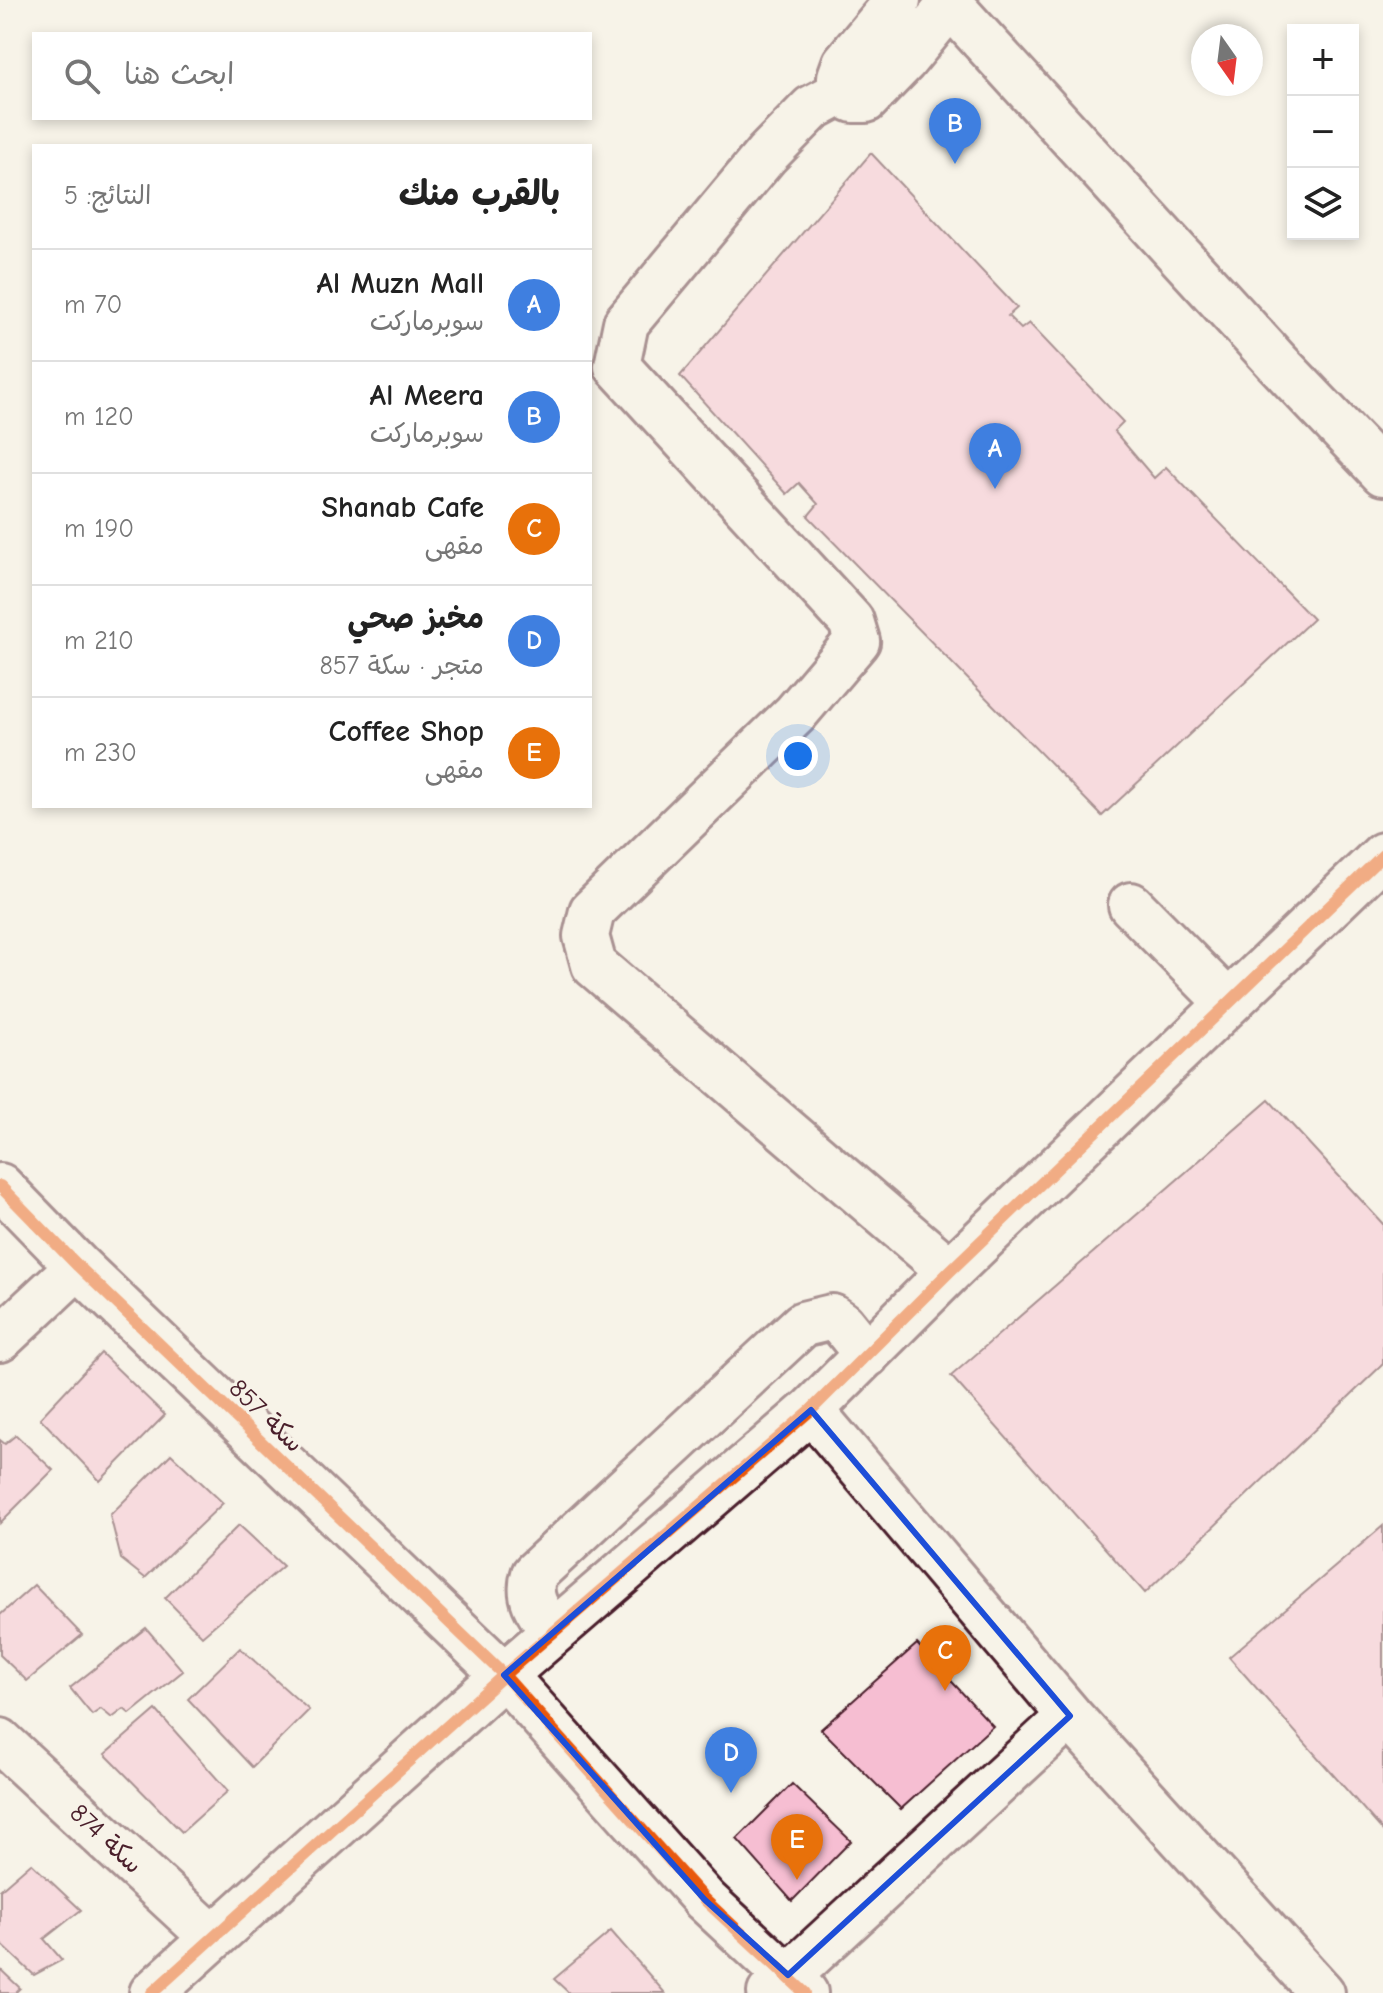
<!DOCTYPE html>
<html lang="ar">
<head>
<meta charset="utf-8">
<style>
  :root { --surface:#fff; --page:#f2f2f2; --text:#222; --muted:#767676; --line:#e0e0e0; --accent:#d1495b }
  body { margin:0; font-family:"Comic Neue","Playpen Sans Arabic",sans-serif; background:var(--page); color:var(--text); direction:rtl }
  .controls { position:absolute; right:24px; top:24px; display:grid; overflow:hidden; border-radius:0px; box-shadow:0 4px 12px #0003 }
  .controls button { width:72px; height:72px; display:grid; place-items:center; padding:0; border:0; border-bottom:2px solid var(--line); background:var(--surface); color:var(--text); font:40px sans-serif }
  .compass { position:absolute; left:1191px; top:24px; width:72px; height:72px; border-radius:50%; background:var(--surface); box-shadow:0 4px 12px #0003; rotate:166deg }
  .you { position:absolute; left:798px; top:756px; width:28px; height:28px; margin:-20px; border:6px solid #fff; border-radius:50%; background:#1a73e8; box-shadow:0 0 0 12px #1a73e833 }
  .badge { display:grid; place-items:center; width:52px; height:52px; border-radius:50%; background:var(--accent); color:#fff; font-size:26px; font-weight:700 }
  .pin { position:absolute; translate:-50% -66px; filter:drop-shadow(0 2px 4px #0008) }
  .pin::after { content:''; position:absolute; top:42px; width:28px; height:24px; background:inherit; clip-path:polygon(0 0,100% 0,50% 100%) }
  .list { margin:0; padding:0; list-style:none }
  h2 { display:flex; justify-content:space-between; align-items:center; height:104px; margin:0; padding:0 32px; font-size:34px }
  h2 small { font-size:26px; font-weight:400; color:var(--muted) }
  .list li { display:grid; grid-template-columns:52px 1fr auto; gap:24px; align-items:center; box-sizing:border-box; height:112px; padding:0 32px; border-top:2px solid var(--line) }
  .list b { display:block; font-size:30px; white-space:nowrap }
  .list p { margin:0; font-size:26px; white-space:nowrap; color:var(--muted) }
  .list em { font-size:26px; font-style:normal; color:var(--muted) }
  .icon { flex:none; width:44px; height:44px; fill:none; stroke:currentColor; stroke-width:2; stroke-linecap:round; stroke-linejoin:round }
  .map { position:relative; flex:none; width:1383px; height:1993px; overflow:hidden; direction:ltr }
  .search { position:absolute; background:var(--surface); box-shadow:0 4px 12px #0003; left:32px; top:32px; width:560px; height:88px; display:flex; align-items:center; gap:20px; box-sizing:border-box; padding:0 28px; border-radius:0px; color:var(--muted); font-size:30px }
  .panel { position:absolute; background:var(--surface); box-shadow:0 4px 12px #0003; left:32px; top:144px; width:560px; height:664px; border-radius:0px; direction:rtl }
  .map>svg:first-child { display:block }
  .building { fill:#f6bed2; stroke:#4a1f2b; stroke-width:2 }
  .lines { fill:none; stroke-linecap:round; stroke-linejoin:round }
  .minor-casing { stroke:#4a1f2b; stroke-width:50 }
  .minor { stroke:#f7f3e8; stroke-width:44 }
  .cycleway-casing { stroke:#f7f3e8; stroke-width:17 }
  .cycleway { stroke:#e8590c; stroke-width:12 }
  .marked { fill:none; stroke:#1d4ed8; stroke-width:6; stroke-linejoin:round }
  .labels { text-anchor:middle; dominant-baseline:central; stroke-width:6; stroke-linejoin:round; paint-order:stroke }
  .street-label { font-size:26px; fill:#4a1f2b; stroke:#f7f3e8 }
</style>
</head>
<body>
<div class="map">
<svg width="1383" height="1993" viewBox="0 0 1383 1993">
  <rect width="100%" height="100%" fill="#f7f3e8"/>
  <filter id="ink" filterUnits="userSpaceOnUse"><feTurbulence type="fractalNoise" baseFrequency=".0125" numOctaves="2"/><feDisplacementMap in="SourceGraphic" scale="16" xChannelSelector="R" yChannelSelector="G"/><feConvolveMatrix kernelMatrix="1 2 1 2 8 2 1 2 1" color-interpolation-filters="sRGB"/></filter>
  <g filter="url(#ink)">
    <path class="building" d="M871 153 1017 308 1008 316 1021 329 1029 323 1123 422 1114 431 1154 478 1166 467 1313 619 1102 816 808 516 818 504 799 483 787 494 680 376Z
      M1269 1100 1383 1224V1364L1145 1593 951 1376Z
      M101 1353 165 1415 100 1481 40 1418Z
      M16 1435 53 1470 0 1523V1440L5 1444Z
      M171 1454 223 1503 145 1578 121 1559 110 1515Z
      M239 1525 283 1566 202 1636 165 1598Z
      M1383 1526V1831L1229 1657Z
      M34 1585 82 1635 27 1681 0 1655V1615Z
      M146 1628 183 1671 130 1714 124 1709 112 1718 101 1709 92 1715 70 1688Z
      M917 1644 993 1726 901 1809 821 1729Z
      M240 1648 309 1710 252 1767 188 1699Z
      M156 1710 228 1791 182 1832 105 1754Z
      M792 1784 851 1841 792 1901 737 1839Z
      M31 1863 81 1910 44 1939 62 1960 34 1975 0 1943V1890Z
      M611 1931 665 1993H569L554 1979Z
      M0 1969 20 1988 15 1993H0Z"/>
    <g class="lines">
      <g class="minor-casing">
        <path id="minor" d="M946 0 1276 361 1383 473
          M840 93 812 108 766 155 626 323 617 366 851 621 857 641 795 714 592 911 586 936 594 965 950 1271
          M840 93 853 100H866L904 61 950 5
          M840 93V77L845 63 898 0
          M1131 905 1228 1003
          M0 1186 78 1266 504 1675 705 1900 805 1993
          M0 1339 78 1266
          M811 1410 1070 1716 1322 1993
          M554 1632C539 1613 526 1599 534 1574L803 1324 832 1317 842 1324 867 1355
          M0 1741 212 1937
          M152 1993 504 1675 811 1410 950 1271 1383 855
          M770 1993 1070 1716"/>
      </g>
      <use href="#minor" class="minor"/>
      <g class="cycleway-casing">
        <path id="cycleway" d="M0 1186 78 1266 504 1675 705 1900 805 1993
          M152 1993 504 1675 811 1410 950 1271 1383 855"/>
      </g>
      <use href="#cycleway" class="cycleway"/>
    </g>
  </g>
  <path d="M0 0H1383V1993H0ZM811 1410 1070 1716 788 1975 705 1900 504 1675Z" fill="#f7f3e8" fill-opacity=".55" fill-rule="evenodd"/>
  <path class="marked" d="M811 1410 1070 1716 788 1975 705 1900 504 1675Z"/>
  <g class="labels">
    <g class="street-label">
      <text transform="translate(266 1416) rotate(44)">سكة 857</text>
      <text transform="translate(106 1839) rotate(43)">سكة 874</text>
    </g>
  </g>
</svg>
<div class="controls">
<button>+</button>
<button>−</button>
<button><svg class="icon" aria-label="layers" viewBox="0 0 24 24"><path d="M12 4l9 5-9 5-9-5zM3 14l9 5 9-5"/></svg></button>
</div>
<svg class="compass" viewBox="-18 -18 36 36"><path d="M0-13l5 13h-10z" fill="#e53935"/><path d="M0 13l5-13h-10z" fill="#767676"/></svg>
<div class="you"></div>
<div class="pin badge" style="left:995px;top:489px;background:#3f7fe0">A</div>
<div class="pin badge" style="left:955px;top:164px;background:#3f7fe0">B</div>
<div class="pin badge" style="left:945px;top:1691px;background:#e8710a">C</div>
<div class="pin badge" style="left:731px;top:1793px;background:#3f7fe0">D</div>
<div class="pin badge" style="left:797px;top:1880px;background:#e8710a">E</div>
<div class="search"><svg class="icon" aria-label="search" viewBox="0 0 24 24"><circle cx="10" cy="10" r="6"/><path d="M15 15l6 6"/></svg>ابحث هنا</div>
<section class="panel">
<h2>بالقرب منك<small>النتائج: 5</small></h2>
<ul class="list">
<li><span class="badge" style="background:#3f7fe0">A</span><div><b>Al Muzn Mall</b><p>سوبرماركت</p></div><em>70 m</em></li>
<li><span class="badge" style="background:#3f7fe0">B</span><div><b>Al Meera</b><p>سوبرماركت</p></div><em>120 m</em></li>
<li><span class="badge" style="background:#e8710a">C</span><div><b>Shanab Cafe</b><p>مقهى</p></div><em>190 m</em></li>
<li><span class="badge" style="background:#3f7fe0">D</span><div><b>مخبز صحي</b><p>متجر · سكة 857</p></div><em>210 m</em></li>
<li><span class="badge" style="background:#e8710a">E</span><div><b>Coffee Shop</b><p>مقهى</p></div><em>230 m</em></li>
</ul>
</section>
</div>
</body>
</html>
